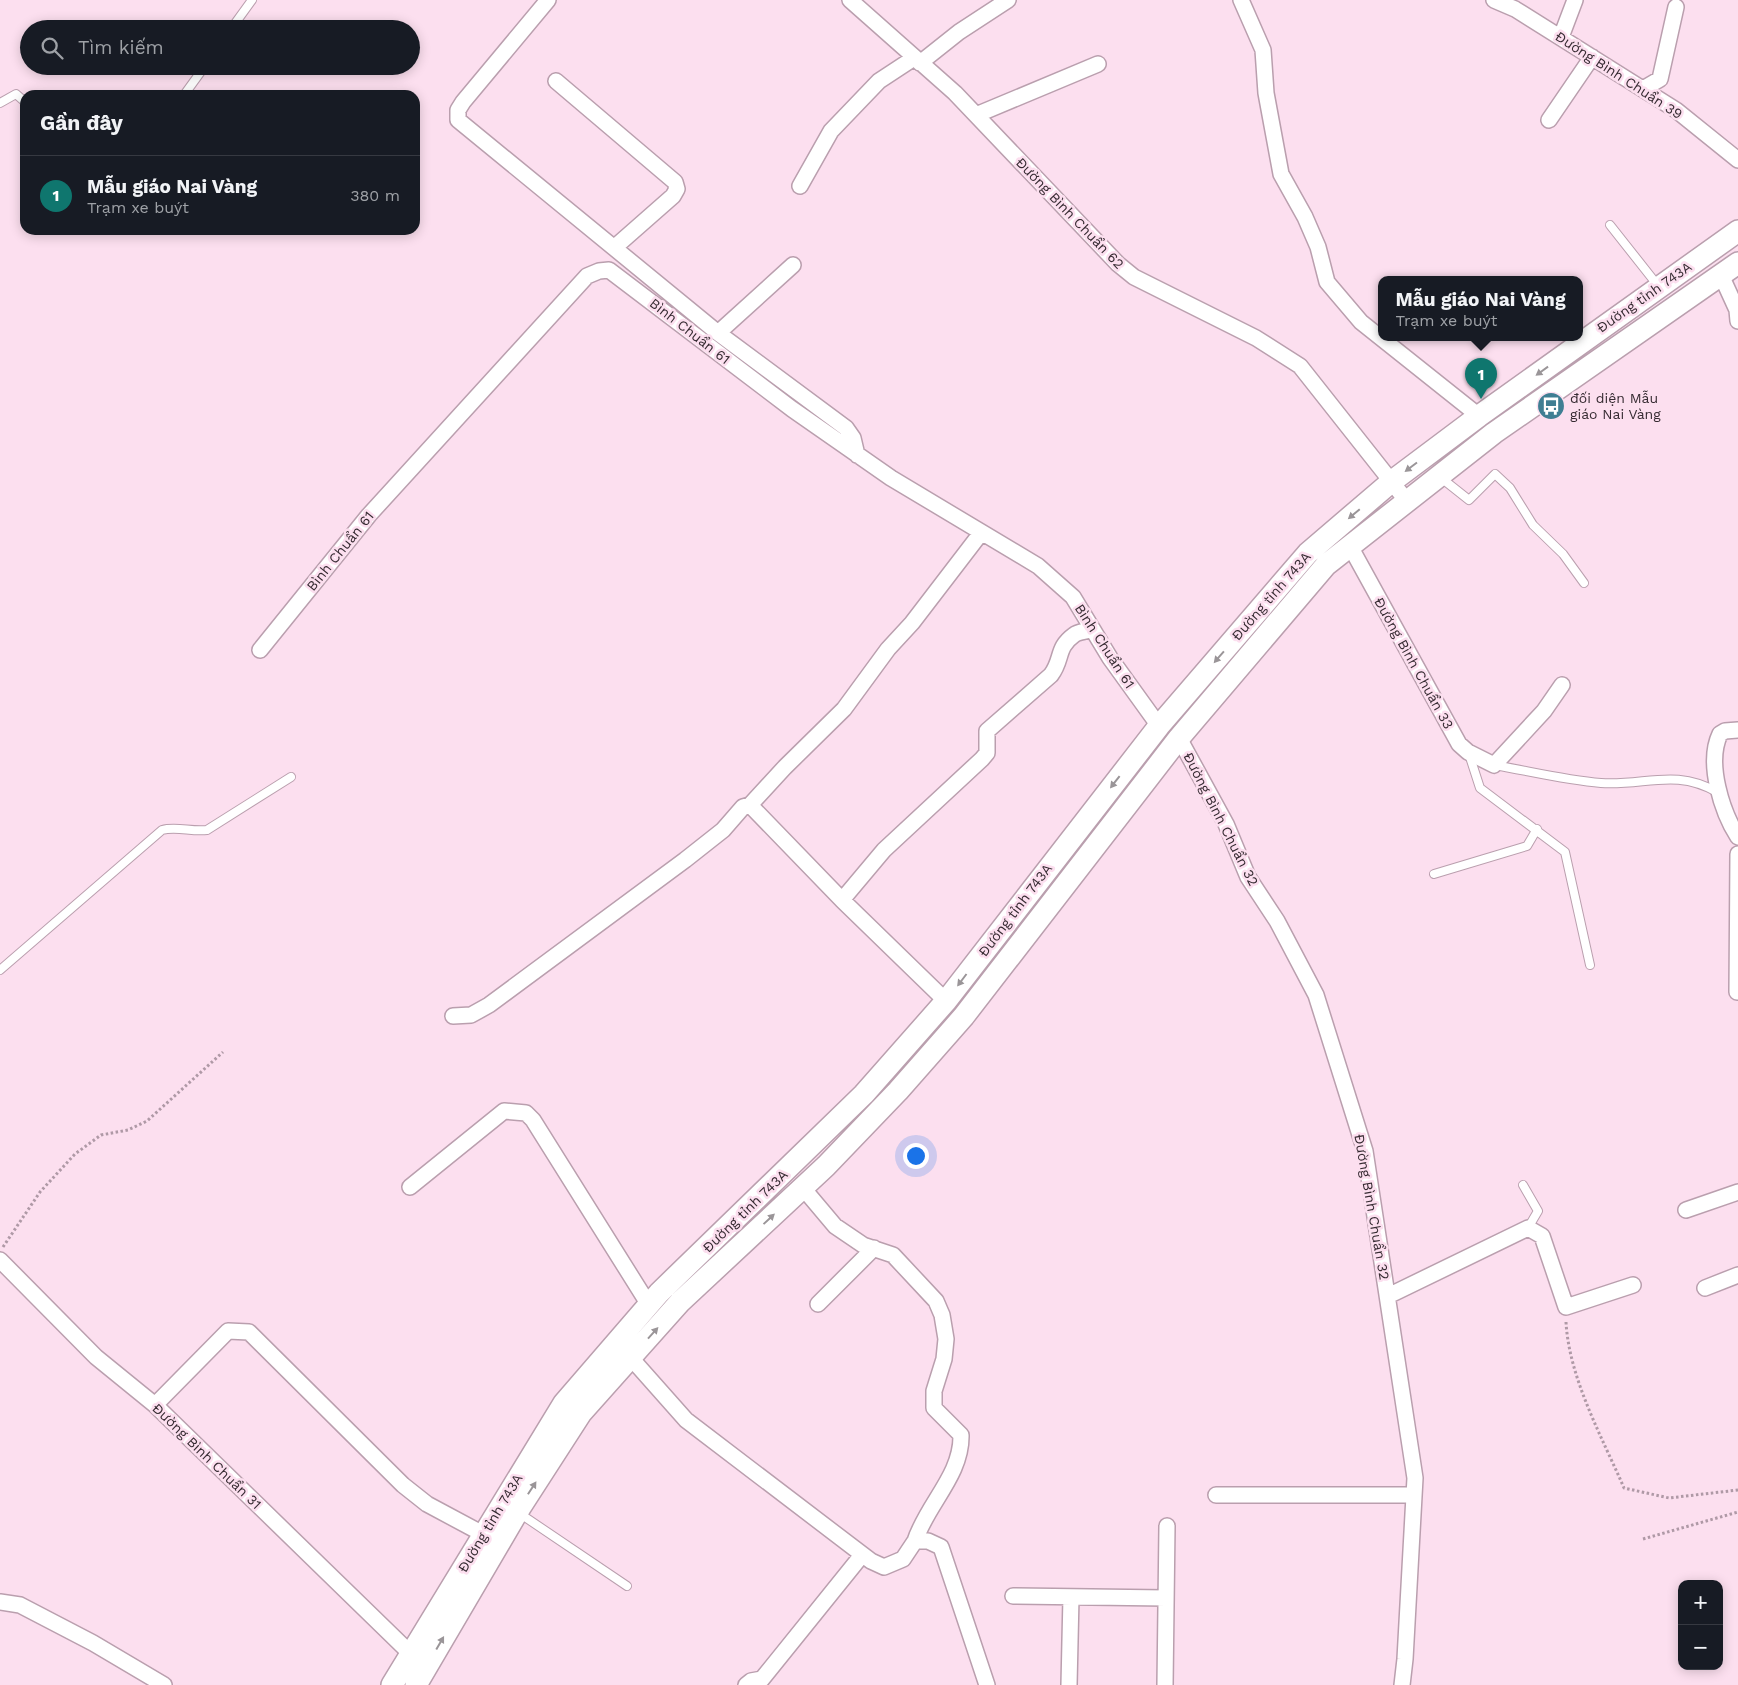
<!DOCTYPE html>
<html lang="vi">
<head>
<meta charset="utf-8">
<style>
  :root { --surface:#171b24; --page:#20242c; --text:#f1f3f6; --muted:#9ea1a6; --line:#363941; --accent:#0f766e }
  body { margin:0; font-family:"Work Sans",sans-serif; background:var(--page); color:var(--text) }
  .controls { position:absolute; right:15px; bottom:15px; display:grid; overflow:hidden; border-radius:10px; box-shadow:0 2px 12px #0003 }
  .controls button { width:45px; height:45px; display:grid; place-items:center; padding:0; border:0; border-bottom:1px solid var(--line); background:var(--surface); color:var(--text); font:25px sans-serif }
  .you { position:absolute; left:915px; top:1155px; width:18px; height:18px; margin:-12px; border:4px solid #fff; border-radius:50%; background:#1a73e8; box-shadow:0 0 0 8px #1a73e833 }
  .badge { display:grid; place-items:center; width:32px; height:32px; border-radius:50%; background:var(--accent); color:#fff; font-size:16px; font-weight:700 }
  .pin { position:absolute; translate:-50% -41px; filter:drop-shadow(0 1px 2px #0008) }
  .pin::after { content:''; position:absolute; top:26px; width:18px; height:15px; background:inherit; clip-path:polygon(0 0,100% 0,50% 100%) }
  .popup { position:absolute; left:1378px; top:276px; width:205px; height:65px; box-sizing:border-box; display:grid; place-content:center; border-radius:10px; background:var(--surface); filter:drop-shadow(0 1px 4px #0005); font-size:16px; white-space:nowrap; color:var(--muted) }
  .popup b { font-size:19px; color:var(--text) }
  .popup::after { content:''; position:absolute; left:50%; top:100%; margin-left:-10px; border:10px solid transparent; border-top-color:var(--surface) }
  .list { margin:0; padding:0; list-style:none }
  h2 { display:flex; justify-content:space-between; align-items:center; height:65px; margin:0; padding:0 20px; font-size:21px }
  h2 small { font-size:16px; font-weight:400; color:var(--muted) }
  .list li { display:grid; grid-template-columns:32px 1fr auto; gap:15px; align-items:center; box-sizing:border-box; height:80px; padding:0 20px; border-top:1px solid var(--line) }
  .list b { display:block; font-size:19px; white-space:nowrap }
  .list p { margin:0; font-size:16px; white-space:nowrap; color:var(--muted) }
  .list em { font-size:16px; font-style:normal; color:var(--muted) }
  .icon { flex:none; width:28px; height:28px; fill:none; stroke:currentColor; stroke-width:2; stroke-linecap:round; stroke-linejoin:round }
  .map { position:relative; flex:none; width:1738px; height:1685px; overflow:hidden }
  .search { position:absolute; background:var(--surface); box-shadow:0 2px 12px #0003; left:20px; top:20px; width:400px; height:55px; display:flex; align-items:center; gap:12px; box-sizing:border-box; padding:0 18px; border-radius:28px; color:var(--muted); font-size:19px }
  .panel { position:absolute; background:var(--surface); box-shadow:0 2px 12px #0003; left:20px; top:90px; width:400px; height:145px; border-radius:15px }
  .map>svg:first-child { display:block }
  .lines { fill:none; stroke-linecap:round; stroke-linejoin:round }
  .service-casing { stroke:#ba9fae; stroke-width:10 }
  .minor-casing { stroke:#ba9fae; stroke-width:18 }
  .secondary-casing { stroke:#ba9fae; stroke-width:24 }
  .path { stroke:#af99a6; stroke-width:3; stroke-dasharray:2.5 2.5; stroke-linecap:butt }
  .service { stroke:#fff; stroke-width:8 }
  .minor { stroke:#fff; stroke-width:15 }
  .secondary { stroke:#fff; stroke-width:21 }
  .oneway { fill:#9a9598 }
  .labels { text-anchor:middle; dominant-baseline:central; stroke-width:5; stroke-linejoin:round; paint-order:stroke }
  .street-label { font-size:14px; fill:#362b32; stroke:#fcdfef }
  .poi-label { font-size:14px; fill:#362b32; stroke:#fcdfef; text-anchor:start }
</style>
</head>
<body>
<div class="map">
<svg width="1738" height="1685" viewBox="0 0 1738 1685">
  <rect width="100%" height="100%" fill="#fcdfef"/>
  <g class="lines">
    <g class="service-casing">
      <path id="service" d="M231 29 252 0
        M184 95 205 66
        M0 103 16 94 25 102
        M1610 225 1659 287
        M1440 477 1469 500 1495 474 1510 488 1533 525 1563 554 1584 583
        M1469 754 1480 788 1565 852 1590 965
        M1494 765C1529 771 1565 780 1601 783 1645 786 1675 768 1717 792
        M1434 874 1527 846 1537 829
        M0 970 162 830C176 826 192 832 207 830L291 777
        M1523 1185 1538 1211 1528 1228
        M519 1513 627 1586"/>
    </g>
    <g class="minor-casing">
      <path id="minor" d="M548 0 463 102 458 110V120L718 333 846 428 853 438 857 455
        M850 0 955 93 1118 264 1134 277 1256 338 1300 366 1406 500
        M1241 0 1263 50 1266 93 1281 174 1305 217 1318 247 1327 282 1361 322 1479 416
        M1494 0 1515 9 1676 110 1738 160
        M1561 37 1575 0
        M920 63 959 32 1008 0
        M556 81 675 182 677 189 673 196 615 247
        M1643 89 1660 79 1676 7
        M976 115 1098 64
        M1549 120 1592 57
        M800 186 831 131 879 81 914 58
        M1721 275 1737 310 1738 321
        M718 333 793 265
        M1350 546 1459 744 1468 752 1494 765 1544 711 1562 685
        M260 650 369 515 587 276 599 271 609 270 792 409 891 478 1038 566 1073 597 1110 658 1159 726
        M1738 730 1725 731 1720 734C1706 763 1722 812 1738 837
        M1179 738 1226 824 1248 877 1277 921 1316 995 1365 1151 1415 1478 1405 1659 1402 1685
        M750 805 785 767 844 709 888 649 912 623 981 533
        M842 900 884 850 982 759 987 753V731L1051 675C1063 659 1056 648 1074 635 1079 631 1086 632 1092 629
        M1737 992 1738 854
        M453 1016 471 1015 489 1005 685 860 723 830 743 807 750 805 842 900 946 1001
        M410 1187 504 1111 526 1113 533 1120 649 1305
        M803 1188 835 1226 863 1245 893 1255 936 1301 942 1315 946 1339 944 1359 934 1391V1408L961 1435C962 1475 927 1504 915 1541
        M1686 1210 1738 1192
        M0 1260 96 1357 155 1405 411 1654
        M1705 1288 1738 1275
        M1388 1296 1528 1228 1542 1236 1566 1307 1633 1285
        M818 1304 874 1248
        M631 1358 686 1420 871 1561 884 1567 903 1559 915 1541H928L941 1547 987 1685
        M155 1405 228 1331 249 1332 403 1485 427 1504 483 1534
        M1216 1495H1414
        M1013 1596 1166 1598
        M0 1602 20 1605 93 1643 164 1685
        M746 1685 751 1681 762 1679 862 1555
        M1069 1685 1071 1597
        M1165 1685 1167 1526"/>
    </g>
    <g class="secondary-casing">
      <path id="secondary" d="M392 1685 564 1403 659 1293 864 1094 946 1001 1159 726 1308 553 1391 482 1479 416 1738 231
        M416 1685 521 1506 581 1413 680 1302 826 1166 898 1091 964 1016 1179 738 1326 565 1494 433 1738 263"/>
    </g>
    <path class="path" d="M3 1247 40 1192 75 1154 101 1135 128 1130 147 1121 223 1052
      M1566 1322C1569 1378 1602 1437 1624 1488L1669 1498 1738 1490
      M1643 1539 1738 1512"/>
    <use href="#service" class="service"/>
    <use href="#minor" class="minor"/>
    <use href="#secondary" class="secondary"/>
  </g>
  <defs><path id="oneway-solid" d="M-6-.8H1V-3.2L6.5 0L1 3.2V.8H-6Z" transform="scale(1.25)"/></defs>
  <g class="oneway">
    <use href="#oneway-solid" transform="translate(1542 371) rotate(144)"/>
    <use href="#oneway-solid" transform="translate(1411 467) rotate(143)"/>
    <use href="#oneway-solid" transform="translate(1354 514) rotate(140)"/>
    <use href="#oneway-solid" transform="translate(1219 657) rotate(131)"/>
    <use href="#oneway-solid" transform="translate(1115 782) rotate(128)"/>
    <use href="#oneway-solid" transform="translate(962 980) rotate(127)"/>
    <use href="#oneway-solid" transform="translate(769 1219) rotate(-43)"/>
    <use href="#oneway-solid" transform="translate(653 1333) rotate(-48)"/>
    <use href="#oneway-solid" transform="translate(532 1488) rotate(-57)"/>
    <use href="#oneway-solid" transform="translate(440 1643) rotate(-60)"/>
  </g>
  <defs>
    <g id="bus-disc" transform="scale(1.4375)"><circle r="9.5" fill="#3f7e93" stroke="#fcdfef"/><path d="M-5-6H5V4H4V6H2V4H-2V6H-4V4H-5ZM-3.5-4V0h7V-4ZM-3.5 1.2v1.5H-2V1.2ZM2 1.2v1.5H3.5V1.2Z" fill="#fff"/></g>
  </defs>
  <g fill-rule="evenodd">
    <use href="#bus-disc" x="1551" y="406"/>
  </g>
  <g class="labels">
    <g class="street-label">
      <text transform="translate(1619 75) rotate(33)">Đường Bình Chuẩn 39</text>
      <text transform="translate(1070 213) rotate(46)">Đường Bình Chuẩn 62</text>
      <text transform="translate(1644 297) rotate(-35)">Đường tỉnh 743A</text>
      <text transform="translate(690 331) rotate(38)">Bình Chuẩn 61</text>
      <text transform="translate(340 551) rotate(-51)">Bình Chuẩn 61</text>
      <text transform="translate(1271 596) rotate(-49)">Đường tỉnh 743A</text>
      <text transform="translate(1105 646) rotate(57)">Bình Chuẩn 61</text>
      <text transform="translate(1414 663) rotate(61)">Đường Bình Chuẩn 33</text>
      <text transform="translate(1221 819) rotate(63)">Đường Bình Chuẩn 32</text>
      <text transform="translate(1015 910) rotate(-53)">Đường tỉnh 743A</text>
      <text transform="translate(1372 1207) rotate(80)">Đường Bình Chuẩn 32</text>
      <text transform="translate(745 1211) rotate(-44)">Đường tỉnh 743A</text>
      <text transform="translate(207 1456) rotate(44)">Đường Bình Chuẩn 31</text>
      <text transform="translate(490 1523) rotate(-59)">Đường tỉnh 743A</text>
    </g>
    <g class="poi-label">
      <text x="1570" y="398">đối diện Mẫu<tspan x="1570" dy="16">giáo Nai Vàng</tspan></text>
    </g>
  </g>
</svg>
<div class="controls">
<button>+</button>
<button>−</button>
</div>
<div class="you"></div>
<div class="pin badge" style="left:1481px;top:399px">1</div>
<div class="popup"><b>Mẫu giáo Nai Vàng</b>Trạm xe buýt</div>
<div class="search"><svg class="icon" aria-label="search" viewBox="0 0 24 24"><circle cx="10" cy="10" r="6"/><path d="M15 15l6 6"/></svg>Tìm kiếm</div>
<section class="panel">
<h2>Gần đây<small></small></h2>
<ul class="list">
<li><span class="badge">1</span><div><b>Mẫu giáo Nai Vàng</b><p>Trạm xe buýt</p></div><em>380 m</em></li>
</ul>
</section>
</div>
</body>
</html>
